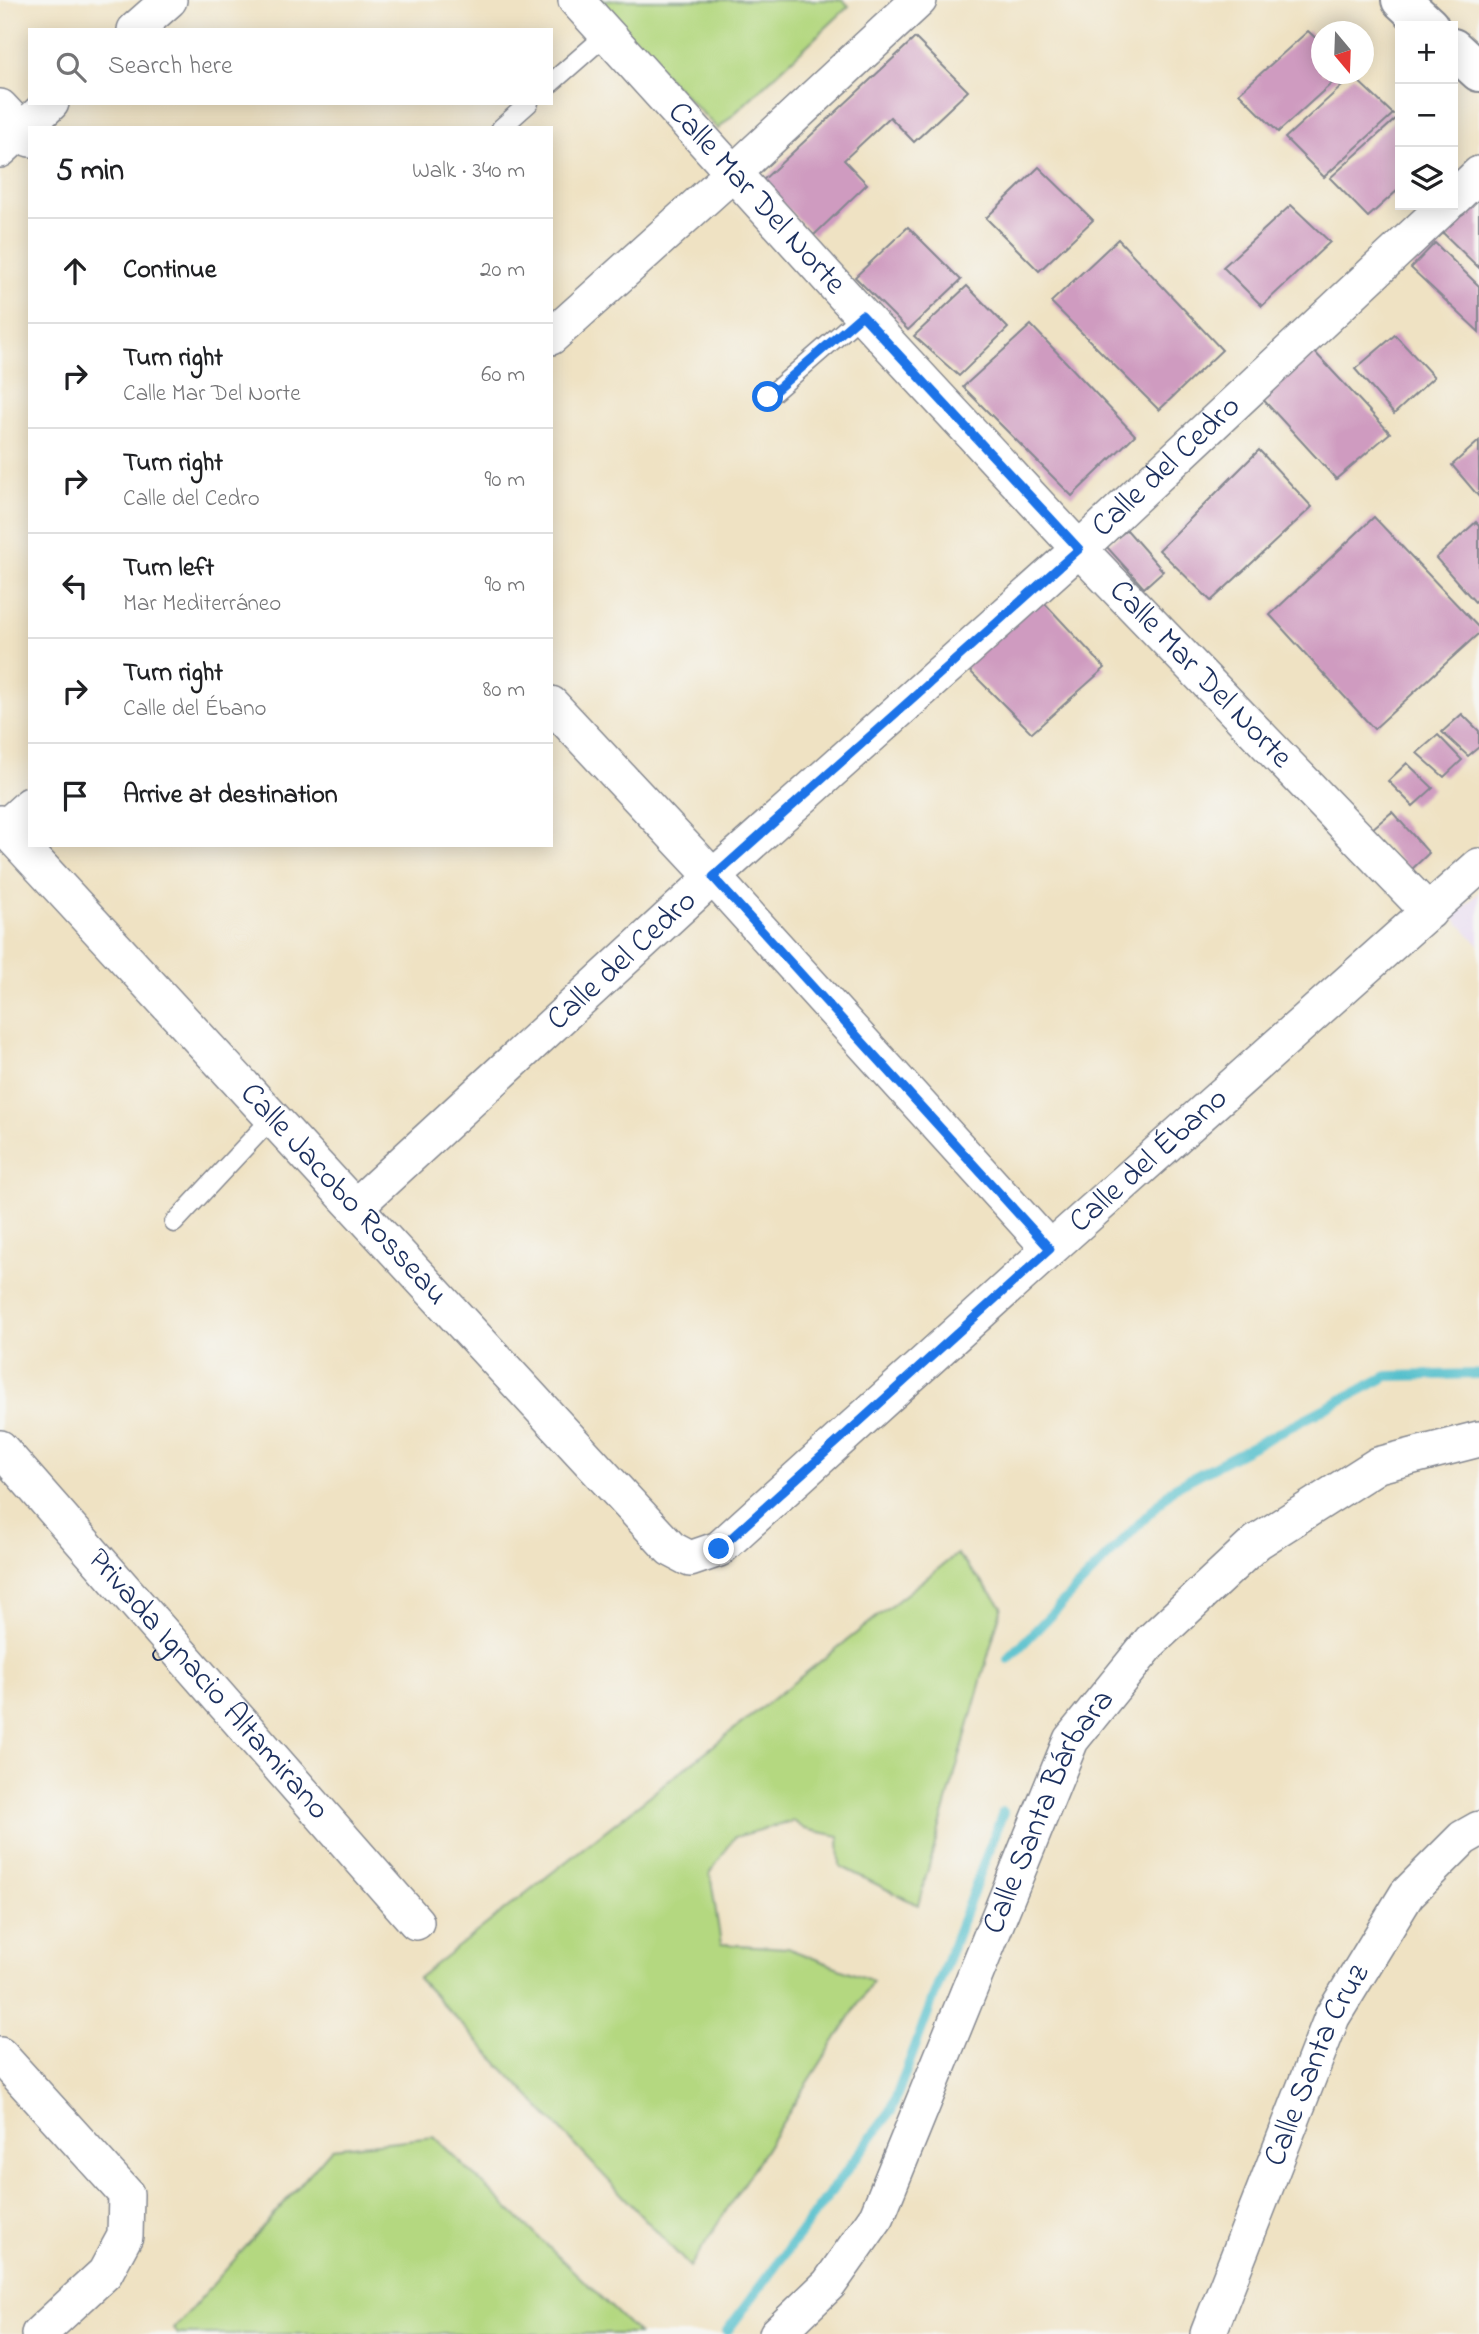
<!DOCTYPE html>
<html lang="en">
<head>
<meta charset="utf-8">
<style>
  :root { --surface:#fff; --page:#f2f2f2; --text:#202124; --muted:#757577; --line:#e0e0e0 }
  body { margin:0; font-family:"Indie Flower",sans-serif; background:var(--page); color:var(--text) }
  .controls { position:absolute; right:21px; top:21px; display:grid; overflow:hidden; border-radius:0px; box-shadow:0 4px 18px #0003 }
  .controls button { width:63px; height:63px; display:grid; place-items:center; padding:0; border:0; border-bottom:2px solid var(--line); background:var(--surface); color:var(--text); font:35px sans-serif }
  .compass { position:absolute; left:1311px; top:21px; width:63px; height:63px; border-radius:50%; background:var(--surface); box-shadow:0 4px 18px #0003; rotate:161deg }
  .stop { position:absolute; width:21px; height:21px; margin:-16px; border:5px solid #1a73e8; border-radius:50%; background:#fff }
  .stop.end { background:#1a73e8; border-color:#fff; box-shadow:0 2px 7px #0008 }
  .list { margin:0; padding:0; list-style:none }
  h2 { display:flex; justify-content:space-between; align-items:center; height:91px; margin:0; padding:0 28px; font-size:30px }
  h2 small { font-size:23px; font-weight:400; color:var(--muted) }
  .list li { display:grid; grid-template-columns:46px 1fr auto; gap:21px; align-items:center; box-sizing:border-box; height:105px; padding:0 28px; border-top:2px solid var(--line) }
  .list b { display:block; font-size:26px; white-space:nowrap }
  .list p { margin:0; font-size:23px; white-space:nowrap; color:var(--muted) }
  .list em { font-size:23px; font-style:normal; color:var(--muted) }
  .icon { flex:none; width:38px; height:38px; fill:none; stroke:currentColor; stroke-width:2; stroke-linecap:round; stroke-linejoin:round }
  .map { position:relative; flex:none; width:1479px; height:2334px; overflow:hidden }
  .search { position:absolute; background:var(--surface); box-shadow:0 4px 18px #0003; left:28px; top:28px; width:525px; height:77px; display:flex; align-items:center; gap:18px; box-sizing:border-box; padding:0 24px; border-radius:0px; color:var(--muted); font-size:26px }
  .panel { position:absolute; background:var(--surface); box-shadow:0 4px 18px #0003; left:28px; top:126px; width:525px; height:721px; border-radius:0px }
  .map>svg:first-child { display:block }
  .built { fill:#e4d3f2 }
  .green { fill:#b4d880; stroke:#68846f; stroke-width:2 }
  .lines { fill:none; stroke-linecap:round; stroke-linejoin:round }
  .stream { stroke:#52bfcc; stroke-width:10 }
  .building { fill:#cf9bc0 }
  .lane-casing { stroke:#858890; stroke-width:21 }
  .street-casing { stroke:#858890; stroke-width:38 }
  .primary-casing { stroke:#858890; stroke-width:42 }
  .lane { stroke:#fff; stroke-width:18 }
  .street { stroke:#fff; stroke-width:35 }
  .primary { stroke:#fff; stroke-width:38 }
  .route { stroke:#1a73e8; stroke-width:9 }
  .labels { text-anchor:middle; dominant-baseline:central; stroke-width:5; stroke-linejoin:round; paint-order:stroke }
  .street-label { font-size:32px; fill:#1b2f5e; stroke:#f6f6f2 }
</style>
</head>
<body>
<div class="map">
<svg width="1479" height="2334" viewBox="0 0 1479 2334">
  <rect width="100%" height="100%" fill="#f6f6f2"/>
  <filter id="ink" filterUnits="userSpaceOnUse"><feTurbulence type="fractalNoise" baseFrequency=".0143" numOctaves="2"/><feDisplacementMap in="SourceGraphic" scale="14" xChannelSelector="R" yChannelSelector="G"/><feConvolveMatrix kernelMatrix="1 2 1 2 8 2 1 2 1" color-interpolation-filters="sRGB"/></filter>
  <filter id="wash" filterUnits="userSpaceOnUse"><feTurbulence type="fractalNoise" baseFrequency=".00686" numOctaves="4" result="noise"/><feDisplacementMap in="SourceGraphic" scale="28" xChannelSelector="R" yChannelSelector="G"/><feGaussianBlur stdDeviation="1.57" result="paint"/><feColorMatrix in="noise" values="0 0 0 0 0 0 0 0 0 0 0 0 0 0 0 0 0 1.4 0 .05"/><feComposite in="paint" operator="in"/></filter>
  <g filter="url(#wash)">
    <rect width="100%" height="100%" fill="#efe2c3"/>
    <path class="built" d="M1479 893V945L1453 917Z"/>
    <path class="green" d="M591 0H843L849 6 718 129Z
      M957 1554 1002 1606 918 1905 840 1866 839 1836 805 1829 793 1821 735 1837 710 1873 721 1944 787 1948 873 1981 690 2267 418 1978Z
      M434 2137 639 2334H178L174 2329 332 2148Z"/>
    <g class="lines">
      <path class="stream" d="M1008 1659 1175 1487 1387 1376 1479 1374
        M727 2331 891 2111 1003 1812"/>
    </g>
    <g id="blocks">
      <path class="building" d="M1308 31 1322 44V74H1342L1278 132 1239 93Z
        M915 38 968 91 914 142 890 117 844 160 867 184 814 235 761 182Z
        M1353 76 1393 114 1324 177 1285 138Z
        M1398 117 1400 119V188L1368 217 1330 178Z
        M1039 167 1093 220 1039 271 986 218Z
        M1479 190V268L1438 228Z
        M1291 205 1330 242 1262 306 1223 267Z
        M908 227 961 280 908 330 855 277Z
        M1118 239 1222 350 1159 410 1051 302Z
        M1435 243 1479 286V332L1411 268Z
        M967 286 1008 328 959 376 914 336Z
        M1031 325 1135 435 1072 496 963 387Z
        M1395 335 1434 377 1394 414 1355 369Z
        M1311 348 1390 433 1336 479 1259 395Z
        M1479 441V497L1452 465Z
        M1259 450 1312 507 1211 601 1159 550Z
        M1374 517 1479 628V633L1374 729 1270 615Z
        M1476 522 1479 525V598L1475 602 1436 558Z
        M1127 530 1163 571 1144 588 1106 546Z
        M1038 596 1105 668 1032 733 964 665Z
        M1462 714 1479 731V747L1468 756 1442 732Z
        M1438 735 1462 760 1444 777 1417 753Z
        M1407 763 1433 788 1413 806 1388 781Z
        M1392 812 1429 853 1410 871 1372 829Z"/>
    </g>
  </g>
  <g filter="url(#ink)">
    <use href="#blocks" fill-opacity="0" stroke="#858890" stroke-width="2"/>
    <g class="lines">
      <g class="lane-casing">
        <path id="lane" d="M551 83 607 34
          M501 128 529 103
          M768 397 862 315
          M174 1223 273 1117"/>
      </g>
      <g class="street-casing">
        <g id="street">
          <path id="s1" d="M576 0 862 315 1079 549 1429 912"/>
          <path d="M135 30 169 0"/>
          <path d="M0 107 30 139"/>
          <path d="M0 150 51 103"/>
          <path d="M1453 199 1479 174"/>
          <path d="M551 337 733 173 919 0"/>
          <path d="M551 704 713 877 1050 1249"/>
          <path id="s2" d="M0 823 671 1549 690 1559 719 1549 1050 1249 1479 866"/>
          <path d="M0 832 30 805"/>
          <path id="s3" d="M356 1206 713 877 1079 549 1446 205"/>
          <path id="s4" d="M0 1448 416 1922"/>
          <path d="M0 2055 126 2194 125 2236 105 2273 39 2334"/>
          <path id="s5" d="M777 2334 829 2284 877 2216 1071 1740 1151 1641 1257 1542 1378 1465 1479 1439"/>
          <path id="s6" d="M1208 2334 1332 2017 1407 1894 1463 1838 1479 1829"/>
        </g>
      </g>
      <g class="primary-casing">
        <path id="primary" d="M1401 0 1429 26
          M1453 48 1479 72"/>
      </g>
      <use href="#lane" class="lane"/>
      <use href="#street" class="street"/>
      <use href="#primary" class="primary"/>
    </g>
  </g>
  <g class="lines" filter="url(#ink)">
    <path class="route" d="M719 1549 1050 1249 713 877 1079 549 862 315 768 397"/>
  </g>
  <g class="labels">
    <g class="street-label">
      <text stroke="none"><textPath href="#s1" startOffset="268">Calle Mar Del Norte</textPath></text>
      <text stroke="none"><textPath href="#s3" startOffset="1097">Calle del Cedro</textPath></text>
      <text stroke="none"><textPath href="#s1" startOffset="919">Calle Mar Del Norte</textPath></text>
      <text stroke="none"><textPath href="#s3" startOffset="362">Calle del Cedro</textPath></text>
      <text stroke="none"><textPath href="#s2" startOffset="1620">Calle del Ébano</textPath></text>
      <text stroke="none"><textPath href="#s2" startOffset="506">Calle Jacobo Rosseau</textPath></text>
      <text stroke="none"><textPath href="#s4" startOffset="315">Privada Ignacio Altamirano</textPath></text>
      <text stroke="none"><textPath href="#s5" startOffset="595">Calle Santa Bárbara</textPath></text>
      <text stroke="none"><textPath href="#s6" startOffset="290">Calle Santa Cruz</textPath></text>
    </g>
  </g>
</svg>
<div class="controls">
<button>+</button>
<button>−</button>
<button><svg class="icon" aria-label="layers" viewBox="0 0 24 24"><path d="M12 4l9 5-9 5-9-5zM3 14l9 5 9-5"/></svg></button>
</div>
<svg class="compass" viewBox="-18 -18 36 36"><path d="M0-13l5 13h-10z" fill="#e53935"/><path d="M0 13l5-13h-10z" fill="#757577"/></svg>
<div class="stop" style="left:768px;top:397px"></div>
<div class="stop end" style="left:719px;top:1549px"></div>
<div class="search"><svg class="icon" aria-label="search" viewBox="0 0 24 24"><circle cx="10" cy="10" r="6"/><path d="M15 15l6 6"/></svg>Search here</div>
<section class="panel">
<h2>5 min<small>Walk · 340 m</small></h2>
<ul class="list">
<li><svg class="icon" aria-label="ahead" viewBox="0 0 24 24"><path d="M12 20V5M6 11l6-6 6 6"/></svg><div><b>Continue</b></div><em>20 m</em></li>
<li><svg class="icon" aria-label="right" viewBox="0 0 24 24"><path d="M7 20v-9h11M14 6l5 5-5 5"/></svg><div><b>Turn right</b><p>Calle Mar Del Norte</p></div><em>60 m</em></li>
<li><svg class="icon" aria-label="right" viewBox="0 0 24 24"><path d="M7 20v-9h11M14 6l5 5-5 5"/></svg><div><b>Turn right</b><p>Calle del Cedro</p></div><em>90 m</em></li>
<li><svg class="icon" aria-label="left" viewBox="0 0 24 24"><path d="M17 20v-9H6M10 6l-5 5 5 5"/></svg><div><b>Turn left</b><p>Mar Mediterráneo</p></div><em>90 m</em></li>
<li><svg class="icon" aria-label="right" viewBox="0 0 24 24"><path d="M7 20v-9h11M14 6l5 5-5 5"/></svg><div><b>Turn right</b><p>Calle del Ébano</p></div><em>80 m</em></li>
<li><svg class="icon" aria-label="arrive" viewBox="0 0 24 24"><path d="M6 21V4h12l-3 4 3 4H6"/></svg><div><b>Arrive at destination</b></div></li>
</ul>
</section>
</div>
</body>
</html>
